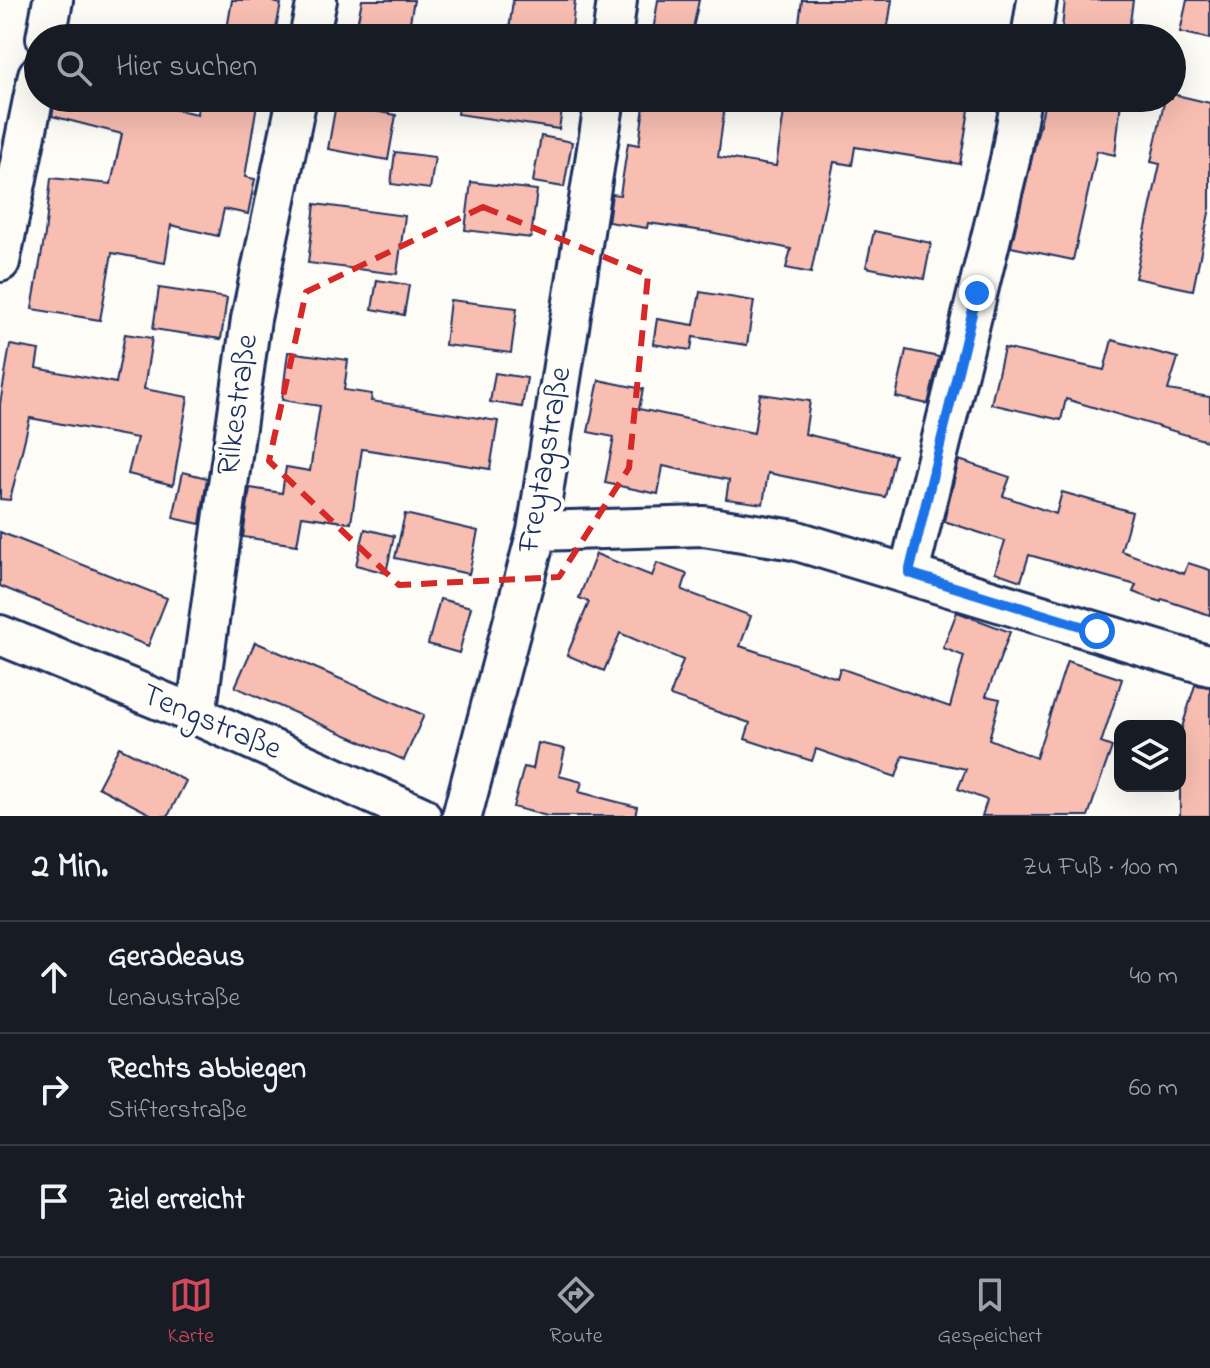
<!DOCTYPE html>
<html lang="de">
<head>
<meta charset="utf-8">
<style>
  :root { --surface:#171b24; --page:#20242c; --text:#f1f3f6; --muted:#9ea1a6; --line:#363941; --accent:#d1495b }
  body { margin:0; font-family:"Indie Flower",sans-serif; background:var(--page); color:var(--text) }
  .controls { position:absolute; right:24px; bottom:24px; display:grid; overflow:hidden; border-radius:16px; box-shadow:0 8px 32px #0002 }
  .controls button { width:72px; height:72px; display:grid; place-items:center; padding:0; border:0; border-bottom:2px solid var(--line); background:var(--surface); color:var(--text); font:40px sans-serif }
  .stop { position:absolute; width:24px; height:24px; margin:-18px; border:6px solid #1a73e8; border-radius:50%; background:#fff }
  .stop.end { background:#1a73e8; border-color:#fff; box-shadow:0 2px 8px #0008 }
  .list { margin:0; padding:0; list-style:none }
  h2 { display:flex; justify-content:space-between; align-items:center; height:104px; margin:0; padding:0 32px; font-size:34px }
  h2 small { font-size:26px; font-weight:400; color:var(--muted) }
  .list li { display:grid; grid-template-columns:52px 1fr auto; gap:24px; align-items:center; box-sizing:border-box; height:112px; padding:0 32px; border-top:2px solid var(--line) }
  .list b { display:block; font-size:30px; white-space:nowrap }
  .list p { margin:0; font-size:26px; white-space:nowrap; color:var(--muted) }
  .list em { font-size:26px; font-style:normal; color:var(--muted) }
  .icon { flex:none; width:44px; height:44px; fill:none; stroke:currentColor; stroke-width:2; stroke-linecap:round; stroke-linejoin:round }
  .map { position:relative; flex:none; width:1210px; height:816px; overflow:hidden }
  .search { position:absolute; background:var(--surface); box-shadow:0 8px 32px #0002; left:24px; right:24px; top:24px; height:88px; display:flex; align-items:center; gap:20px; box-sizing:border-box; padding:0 28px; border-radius:44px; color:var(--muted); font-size:30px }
  .sheet { height:440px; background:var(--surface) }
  nav { display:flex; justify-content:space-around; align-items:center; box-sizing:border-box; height:112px; border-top:2px solid var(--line); background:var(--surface); font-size:22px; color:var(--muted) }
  nav a { display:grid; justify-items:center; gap:4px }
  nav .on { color:var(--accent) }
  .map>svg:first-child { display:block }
  .building { fill:#f8beb2; stroke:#1b2f5e; stroke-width:2 }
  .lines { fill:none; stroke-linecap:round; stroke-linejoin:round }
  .minor-casing { stroke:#1b2f5e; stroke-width:44 }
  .minor { stroke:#fdfcf7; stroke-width:38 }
  .route { stroke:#1a73e8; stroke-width:10 }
  .marked { fill:none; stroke:#d62828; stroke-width:6; stroke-dasharray:16 10; stroke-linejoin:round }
  .labels { text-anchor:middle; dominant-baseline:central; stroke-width:8; stroke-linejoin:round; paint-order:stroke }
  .street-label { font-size:32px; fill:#1b2f5e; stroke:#fdfcf7 }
</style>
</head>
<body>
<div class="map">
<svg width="1210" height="816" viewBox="0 0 1210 816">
  <rect width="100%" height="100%" fill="#fdfcf7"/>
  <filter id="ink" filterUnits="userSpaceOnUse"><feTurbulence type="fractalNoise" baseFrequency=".0125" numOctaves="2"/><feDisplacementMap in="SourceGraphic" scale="16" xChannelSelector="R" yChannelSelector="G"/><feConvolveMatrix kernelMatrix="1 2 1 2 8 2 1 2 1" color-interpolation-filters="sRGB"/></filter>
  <g filter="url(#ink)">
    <path class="building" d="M232 0H274L273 2 281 4 274 38 226 35Z
      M362 0H414L407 38 355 35Z
      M513 0H575L571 38H508Z
      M658 0H699L691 38H652Z
      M802 0H892L886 38H797Z
      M1065 0H1133L1128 38H1061Z
      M1187 0H1210V39L1180 32Z
      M1172 94 1210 103V208L1193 290 1135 278 1160 164 1151 162 1165 98H1172Z
      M56 98H122L197 114 199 98H258L245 177 255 179 248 214 224 209 218 236 171 225 165 263 112 253 100 320 32 309 45 234 51 178 111 184 122 134 52 116Z
      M460 98H564L559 129 458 114Z
      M645 98H726L718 157 776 166 786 98H851L908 105 909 98H971L960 164 855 147 852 165 834 162 811 273 786 268 791 249 710 232 648 223 647 228 608 222 612 194 620 195 628 143 639 145Z
      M1046 98H1104L1121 101 1115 155 1097 151 1073 260 1011 247Z
      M336 104 396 115 388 160 328 149Z
      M541 136 572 142 564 187 533 182Z
      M395 152 435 157 430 189 391 184Z
      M471 182 537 190 531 238 465 230Z
      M315 204 405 216 397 274 308 263Z
      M874 231 931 243 924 279 866 267Z
      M377 280 409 285 404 315 372 309Z
      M159 288 227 298 221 339 153 329Z
      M700 292 754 301 747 345 693 337 691 350 653 344 657 319 694 325Z
      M450 300 517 308 511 353 445 345Z
      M125 334 152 338 144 389 188 397 173 485 128 474 137 438 30 418 10 500 0 499V404L10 345 39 350 36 368 116 383Z
      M1112 340 1178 358 1168 390 1210 397V442L1066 399 1061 420 991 404 1004 348 1104 370Z
      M906 350 939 357 928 404 896 397Z
      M288 352 348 360 344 390 372 394 371 401 498 421 490 469 362 449 351 523 302 516 297 545 243 537 250 488 282 493 286 467 310 471 320 406 282 400Z
      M495 373 527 378 522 407 490 402Z
      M599 380 643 389 639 409 754 433 760 394 810 401 805 434 895 455 885 497 768 473 763 504 726 499 729 480 663 466 658 494 605 483 614 437 588 432Z
      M959 460 1010 477 1003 496 1056 514 1062 492 1132 512 1121 551 1184 574 1188 563 1210 570V615L1162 599 1161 602 1133 592 1136 585 1029 555 1021 581 995 572 1005 541 944 521Z
      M183 472 207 478 200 524 173 518Z
      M405 514 478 531 469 574 395 558Z
      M365 529 394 536 386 573 356 565Z
      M0 532 167 598 148 646 0 586Z
      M596 554 652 576 657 563 687 574 682 590 751 616 740 646 837 678 840 668 950 707 964 656 943 648 957 612 1010 632 986 696 1000 699 989 739 1036 758 1067 661 1122 679 1101 743 1112 747 1088 816H982L987 800 958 789 966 769 903 756 896 777 816 749 812 761 745 739 750 723 670 696 683 660 620 633 604 671 567 655 589 602 579 598Z
      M440 599 471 607 459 653 428 644Z
      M255 642 424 715 404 760 235 687Z
      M1195 685 1210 687V816H1180V734Z
      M538 743 565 749 559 776 582 782 579 792 637 807 635 816H547L513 807 524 767 533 769Z
      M119 747 186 781 168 816H154L98 787Z"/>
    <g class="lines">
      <g class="minor-casing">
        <path id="minor" d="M46 38 53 0
          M309 38 317 0
          M612 38 617 0
          M1031 38 1037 0
          M0 262 38 75
          M537 531 704 526 794 540 1210 666
          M909 573 1010 160 1021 98
          M0 635 196 715 421 816
          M196 715 251 319 297 98
          M462 816 537 531 605 98"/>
      </g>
      <use href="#minor" class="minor"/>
    </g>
  </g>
  <g class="lines" filter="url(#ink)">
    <path class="route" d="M977 293 909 573 1097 631"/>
  </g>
  <path class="marked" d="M483 207 648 275 629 468 559 577 399 585 269 461 306 292Z"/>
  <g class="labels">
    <g class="street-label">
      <text transform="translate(239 405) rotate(-82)">Rilkestraße</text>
      <text transform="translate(546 460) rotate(-80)">Freytagstraße</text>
      <text transform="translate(211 723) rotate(23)">Tengstraße</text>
    </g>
  </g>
</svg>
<div class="controls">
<button><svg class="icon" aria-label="layers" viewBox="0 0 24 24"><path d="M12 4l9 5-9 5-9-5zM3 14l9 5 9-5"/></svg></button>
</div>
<div class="stop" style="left:1097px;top:631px"></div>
<div class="stop end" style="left:977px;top:293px"></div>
<div class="search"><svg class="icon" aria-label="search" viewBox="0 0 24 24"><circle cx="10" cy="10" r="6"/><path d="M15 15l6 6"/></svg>Hier suchen</div>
</div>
<section class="sheet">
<h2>2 Min.<small>Zu Fuß · 100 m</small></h2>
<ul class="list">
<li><svg class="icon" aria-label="ahead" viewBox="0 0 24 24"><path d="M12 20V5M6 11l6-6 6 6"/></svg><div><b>Geradeaus</b><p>Lenaustraße</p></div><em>40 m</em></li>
<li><svg class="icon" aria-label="right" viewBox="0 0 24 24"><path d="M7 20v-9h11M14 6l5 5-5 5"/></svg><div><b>Rechts abbiegen</b><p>Stifterstraße</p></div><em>60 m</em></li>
<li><svg class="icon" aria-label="arrive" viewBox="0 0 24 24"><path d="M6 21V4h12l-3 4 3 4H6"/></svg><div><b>Ziel erreicht</b></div></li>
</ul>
</section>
<nav>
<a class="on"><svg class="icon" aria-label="map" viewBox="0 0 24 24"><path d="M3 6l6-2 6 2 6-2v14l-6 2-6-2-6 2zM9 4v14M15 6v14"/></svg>Karte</a>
<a><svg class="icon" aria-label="directions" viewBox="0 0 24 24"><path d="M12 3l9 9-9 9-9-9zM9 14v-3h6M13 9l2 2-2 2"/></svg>Route</a>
<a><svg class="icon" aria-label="saved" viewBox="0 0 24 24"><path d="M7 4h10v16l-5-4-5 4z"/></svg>Gespeichert</a>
</nav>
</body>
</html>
